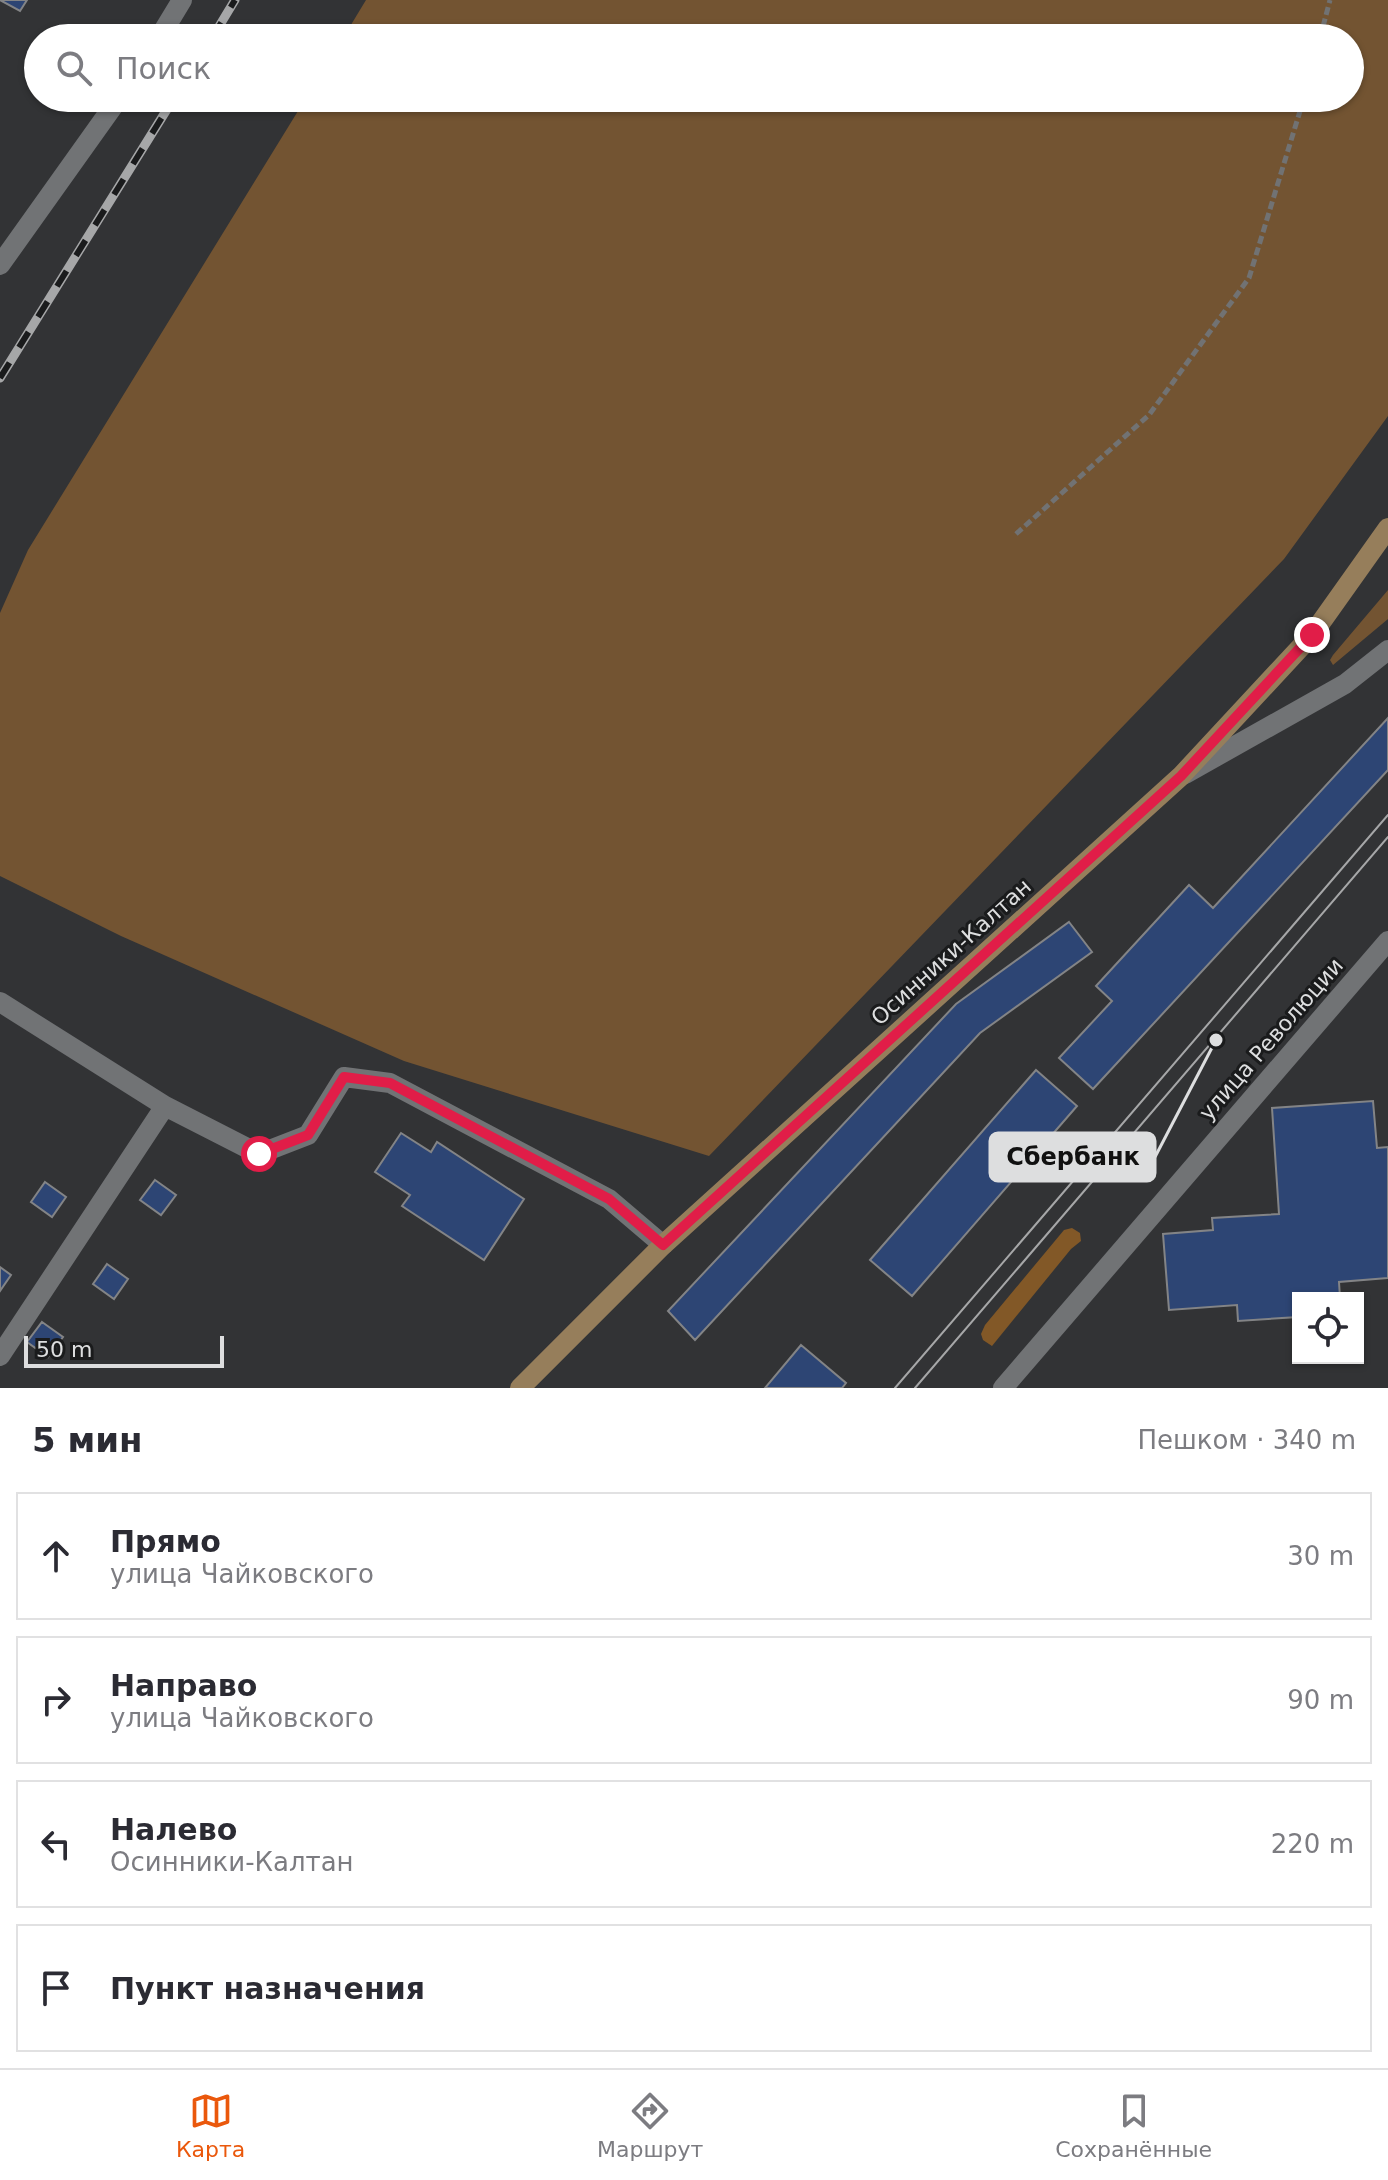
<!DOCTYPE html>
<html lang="ru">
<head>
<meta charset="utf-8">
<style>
  :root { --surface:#fff; --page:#f7f7f7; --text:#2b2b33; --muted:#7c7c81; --line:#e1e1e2; --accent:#ea580c }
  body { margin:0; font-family:"DejaVu Sans",sans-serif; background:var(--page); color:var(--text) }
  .controls { position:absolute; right:24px; bottom:24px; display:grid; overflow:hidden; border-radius:0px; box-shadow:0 2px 6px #0004 }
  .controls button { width:72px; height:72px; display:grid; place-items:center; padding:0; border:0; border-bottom:2px solid var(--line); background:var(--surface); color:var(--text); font:40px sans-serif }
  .scale { position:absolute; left:24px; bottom:20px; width:200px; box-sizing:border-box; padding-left:8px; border:4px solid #dddedf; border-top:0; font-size:22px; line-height:28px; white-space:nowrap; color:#dddedf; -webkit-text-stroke:6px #1a1b1c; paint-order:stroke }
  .stop { position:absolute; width:24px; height:24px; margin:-18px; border:6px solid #e11d48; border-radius:50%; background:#fff }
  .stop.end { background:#e11d48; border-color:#fff; box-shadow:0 2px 8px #0008 }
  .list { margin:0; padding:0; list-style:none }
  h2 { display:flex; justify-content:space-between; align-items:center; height:104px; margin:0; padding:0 32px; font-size:34px }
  h2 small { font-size:26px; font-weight:400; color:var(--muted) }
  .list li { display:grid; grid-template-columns:52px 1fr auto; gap:24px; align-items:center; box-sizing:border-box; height:128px; margin:0 16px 16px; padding:0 16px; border:2px solid var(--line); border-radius:0px }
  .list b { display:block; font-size:30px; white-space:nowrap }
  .list p { margin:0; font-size:26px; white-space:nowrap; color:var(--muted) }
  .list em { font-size:26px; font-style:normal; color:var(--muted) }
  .icon { flex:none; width:44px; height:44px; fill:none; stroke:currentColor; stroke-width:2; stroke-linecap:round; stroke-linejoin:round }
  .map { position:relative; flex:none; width:1388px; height:1388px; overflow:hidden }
  .search { position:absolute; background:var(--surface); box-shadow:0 2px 6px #0004; left:24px; right:24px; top:24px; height:88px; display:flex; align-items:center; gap:20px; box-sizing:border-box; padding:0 28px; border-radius:44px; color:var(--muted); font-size:30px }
  .sheet { height:680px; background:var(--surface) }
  nav { display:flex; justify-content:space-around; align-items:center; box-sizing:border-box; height:112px; border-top:2px solid var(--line); background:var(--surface); font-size:22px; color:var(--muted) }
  nav a { display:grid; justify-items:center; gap:4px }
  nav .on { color:var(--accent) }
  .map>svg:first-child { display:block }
  .green { fill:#735432 }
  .forest { fill:#825827 }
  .building { fill:#2d4574; stroke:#838486; stroke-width:2 }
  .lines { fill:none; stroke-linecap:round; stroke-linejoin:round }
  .path { stroke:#717273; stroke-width:5; stroke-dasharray:8 4; stroke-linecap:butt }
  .minor { stroke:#717375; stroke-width:20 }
  .tertiary { stroke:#717375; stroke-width:20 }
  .secondary { stroke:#967e5b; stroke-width:20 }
  .tram { stroke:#a6a7a8; stroke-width:2 }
  .rail-casing { stroke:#a6a7a8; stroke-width:9 }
  .rail { stroke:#1a1b1c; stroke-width:6; stroke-dasharray:18; stroke-linecap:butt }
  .route { stroke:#e11d48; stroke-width:10 }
  .labels { text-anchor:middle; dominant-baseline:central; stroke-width:6; stroke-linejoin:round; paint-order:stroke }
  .street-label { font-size:22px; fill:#dddedf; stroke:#1a1b1c }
  .leader { fill:none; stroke:#dddedf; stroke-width:3 }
  .callout-dot { fill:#dddedf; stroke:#1a1b1c; stroke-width:3 }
  .callout { fill:#dddedf; stroke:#dddedf; stroke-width:3 }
  .callout-label { font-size:24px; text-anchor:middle; font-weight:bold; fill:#111 }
</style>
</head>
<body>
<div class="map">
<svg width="1388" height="1388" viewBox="0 0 1388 1388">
  <rect width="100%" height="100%" fill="#323335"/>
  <path class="green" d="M366 0H1388V416L1284 559 709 1156 404 1061 121 936 0 876V613L28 550 306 98H1350V38H343Z
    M1388 590V619L1333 665 1330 660 1333 655Z"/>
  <path class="forest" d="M1072 1228 1080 1233 1081 1241 1071 1249 992 1346 983 1340 981 1334 985 1325 1064 1230Z"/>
  <path class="building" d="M0 0H27L20 11Z
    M1388 718V770L1093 1089 1059 1058 1112 1001 1096 986 1189 885 1213 908Z
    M1069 922 1092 952 980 1033 695 1340 668 1311 956 1004Z
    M1036 1070 1077 1106 912 1296 870 1260Z
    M1373 1101 1377 1148 1388 1147V1278L1339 1282 1340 1298H1298V1317L1238 1321 1237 1305 1169 1310 1163 1234 1213 1230 1212 1218 1279 1214 1272 1108Z
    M401 1133 431 1152 437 1142 524 1199 484 1260 402 1206 410 1195 375 1172Z
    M155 1180 176 1195 161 1215 140 1200Z
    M45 1182 66 1197 52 1217 31 1202Z
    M107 1264 128 1279 114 1299 93 1284Z
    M0 1267 11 1275 0 1291Z
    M42 1322 63 1337 48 1357 27 1342Z
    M801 1345 846 1383 842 1388H765Z"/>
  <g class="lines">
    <path class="path" d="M1320 38 1330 0
      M1016 534 1149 415 1249 278 1304 98"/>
    <path class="minor" d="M159 38 182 0
      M0 265 119 98
      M0 1002 165 1106
      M0 1356 165 1106 259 1154 308 1135 344 1077 390 1083 609 1199 663 1245"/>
    <path class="tertiary" d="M1185 774 1345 684 1388 650
      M1003 1388 1388 941"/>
    <path class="secondary" d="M520 1388 663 1245 1181 776 1312 635 1388 528"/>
    <path class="tram" d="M895 1388 1388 815
      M915 1388 1388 837"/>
    <g class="rail-casing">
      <path id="rail" d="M212 38 235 0
        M0 378 174 98"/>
    </g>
    <use href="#rail" class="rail"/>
  </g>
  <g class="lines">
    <path class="route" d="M259 1154 308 1135 344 1077 390 1083 609 1199 663 1245 1181 776 1312 635"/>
  </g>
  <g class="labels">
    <g class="street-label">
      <text transform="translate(951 952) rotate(-42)">Осинники-Калтан</text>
      <text transform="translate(1271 1039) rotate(-49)">улица Революции</text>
    </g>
  </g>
  <path class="leader" d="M1216 1040L1155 1157"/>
  <circle class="callout-dot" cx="1216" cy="1040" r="8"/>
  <rect class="callout" x="990" y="1133" width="165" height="48" rx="8"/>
  <g class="callout-label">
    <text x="1073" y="1165">Сбербанк</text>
  </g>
</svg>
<div class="controls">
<button><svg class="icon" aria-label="locate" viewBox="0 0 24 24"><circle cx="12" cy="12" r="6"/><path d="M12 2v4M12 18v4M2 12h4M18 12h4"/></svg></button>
</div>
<div class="scale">50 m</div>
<div class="stop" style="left:259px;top:1154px"></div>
<div class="stop end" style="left:1312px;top:635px"></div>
<div class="search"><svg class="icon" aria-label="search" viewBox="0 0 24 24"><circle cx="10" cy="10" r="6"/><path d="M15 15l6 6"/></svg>Поиск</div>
</div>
<section class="sheet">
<h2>5 мин<small>Пешком · 340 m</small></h2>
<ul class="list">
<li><svg class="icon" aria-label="ahead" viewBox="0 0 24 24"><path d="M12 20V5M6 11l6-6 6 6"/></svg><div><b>Прямо</b><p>улица Чайковского</p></div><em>30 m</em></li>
<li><svg class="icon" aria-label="right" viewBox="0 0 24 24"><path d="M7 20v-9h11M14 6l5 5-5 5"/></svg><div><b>Направо</b><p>улица Чайковского</p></div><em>90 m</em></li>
<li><svg class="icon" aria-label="left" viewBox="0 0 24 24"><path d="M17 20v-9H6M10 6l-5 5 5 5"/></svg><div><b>Налево</b><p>Осинники-Калтан</p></div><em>220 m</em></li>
<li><svg class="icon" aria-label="arrive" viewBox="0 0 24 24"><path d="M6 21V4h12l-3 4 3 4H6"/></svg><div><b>Пункт назначения</b></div></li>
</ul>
</section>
<nav>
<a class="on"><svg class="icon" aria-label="map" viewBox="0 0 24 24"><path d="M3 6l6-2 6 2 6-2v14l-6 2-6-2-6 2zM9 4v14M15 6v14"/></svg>Карта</a>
<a><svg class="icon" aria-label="directions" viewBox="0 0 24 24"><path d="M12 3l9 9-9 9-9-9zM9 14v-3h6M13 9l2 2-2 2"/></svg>Маршрут</a>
<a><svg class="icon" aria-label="saved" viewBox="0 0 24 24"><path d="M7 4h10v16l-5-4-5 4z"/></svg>Сохранённые</a>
</nav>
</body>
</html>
